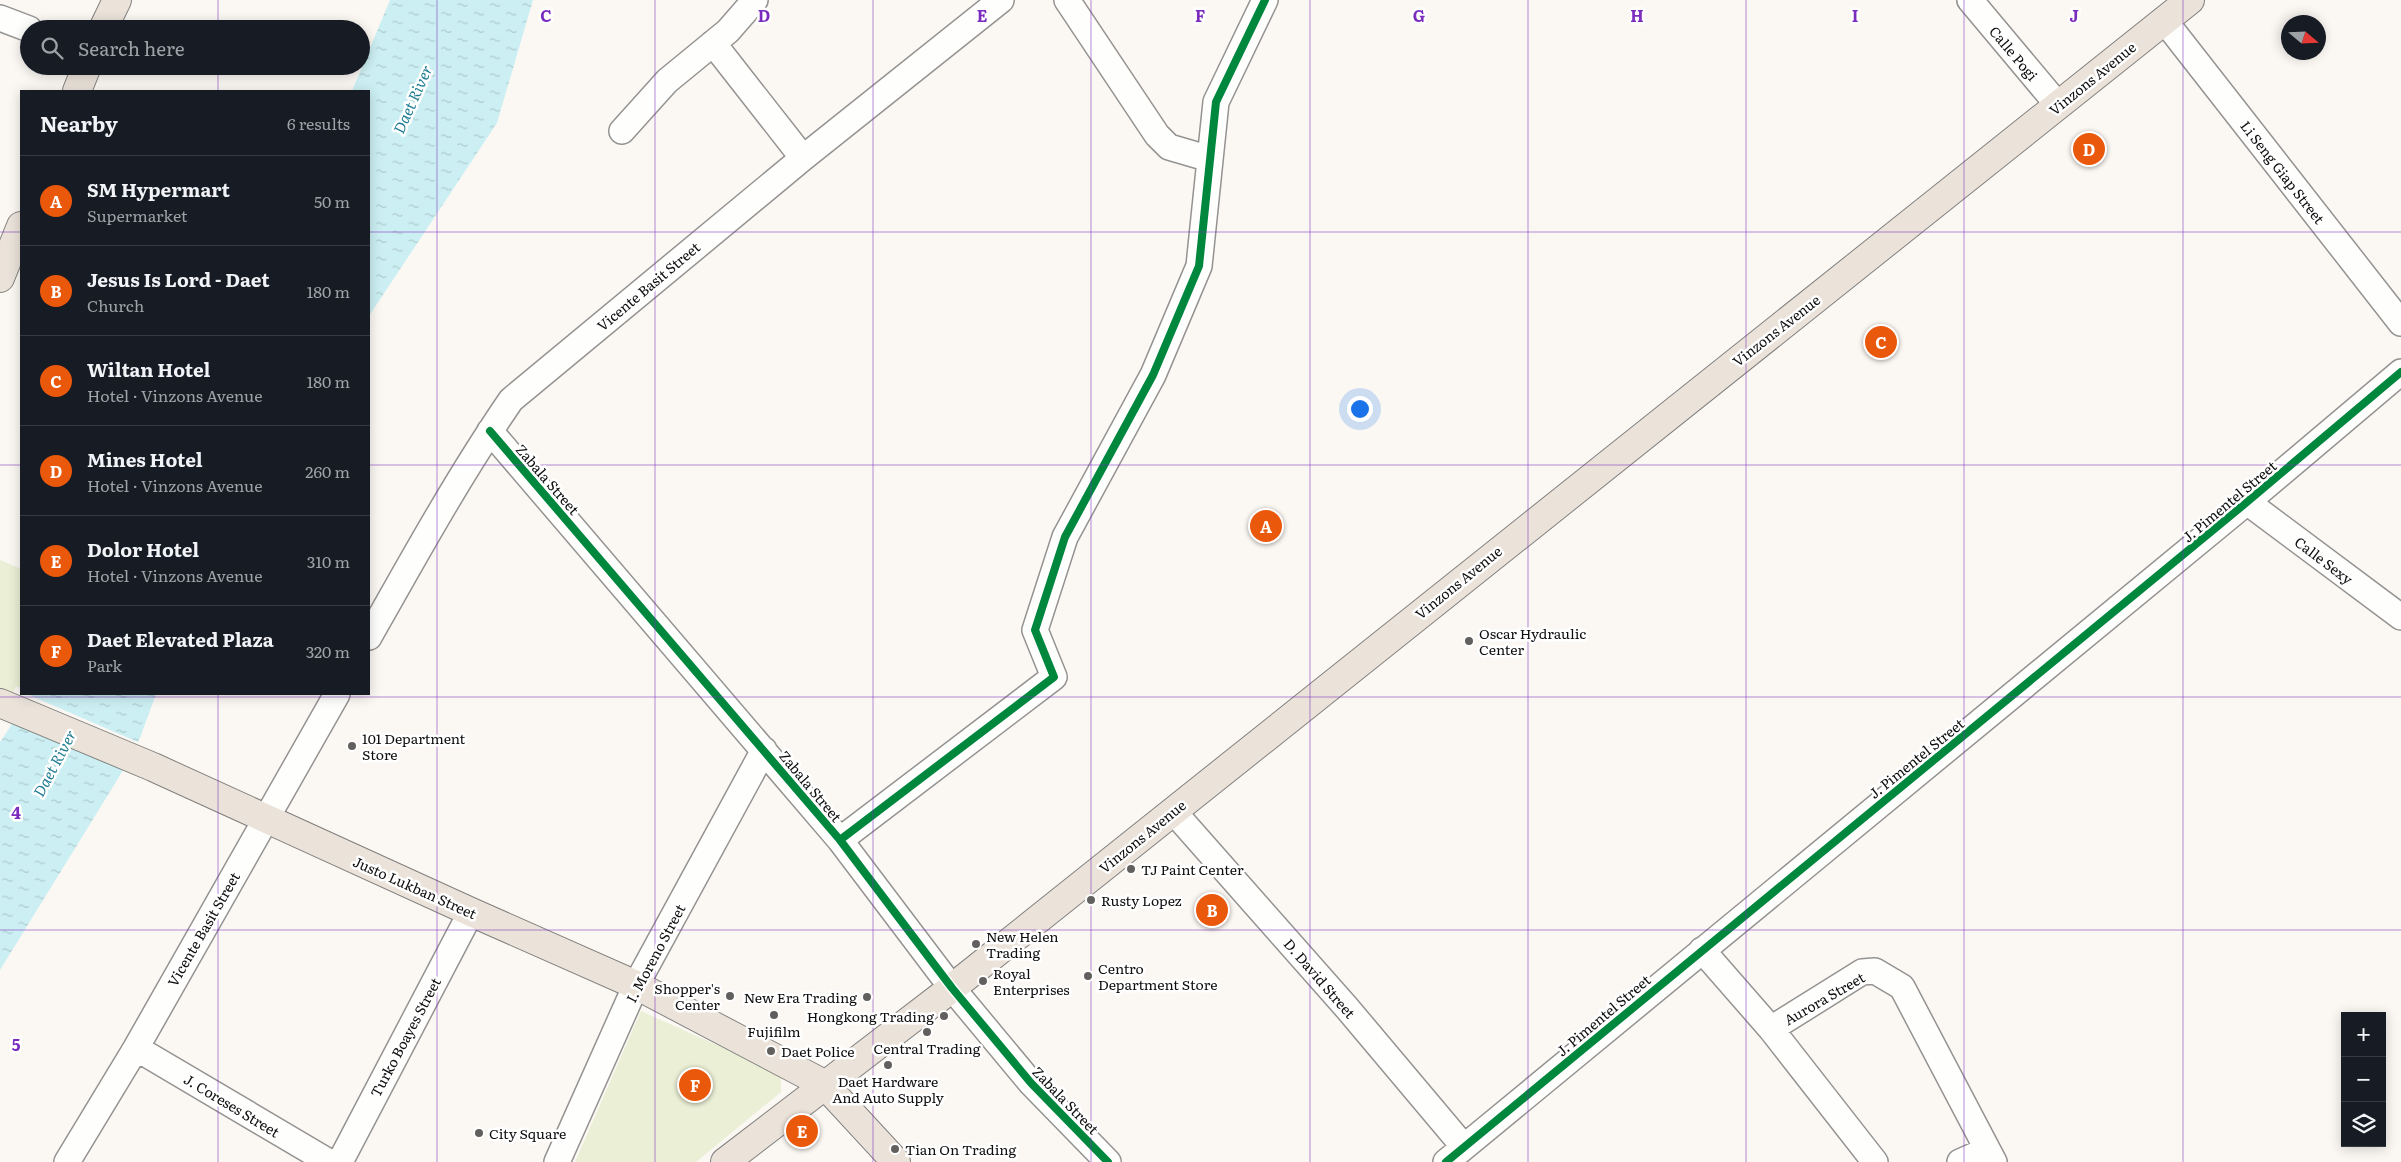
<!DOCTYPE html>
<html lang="en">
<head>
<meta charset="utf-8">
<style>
  :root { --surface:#171b24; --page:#20242c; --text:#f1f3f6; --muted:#9ea1a6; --line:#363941; --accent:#ea580c }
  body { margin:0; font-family:Literata,serif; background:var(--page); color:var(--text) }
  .controls { position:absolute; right:15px; bottom:15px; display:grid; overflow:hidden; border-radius:0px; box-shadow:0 2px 12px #0003 }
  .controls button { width:45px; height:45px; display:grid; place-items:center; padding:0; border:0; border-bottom:1px solid var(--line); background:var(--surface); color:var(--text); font:25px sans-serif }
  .compass { position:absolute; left:2281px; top:15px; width:45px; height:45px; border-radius:50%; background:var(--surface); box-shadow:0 2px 12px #0003; rotate:109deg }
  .you { position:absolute; left:1359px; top:408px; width:18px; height:18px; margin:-12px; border:4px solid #fff; border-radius:50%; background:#1a73e8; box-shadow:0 0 0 8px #1a73e833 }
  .badge { display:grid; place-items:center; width:32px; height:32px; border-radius:50%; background:var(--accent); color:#fff; font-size:16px; font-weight:700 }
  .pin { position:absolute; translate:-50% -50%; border:2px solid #fff; box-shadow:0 1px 5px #0006 }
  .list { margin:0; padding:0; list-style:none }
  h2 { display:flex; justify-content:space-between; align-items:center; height:65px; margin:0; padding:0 20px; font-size:21px }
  h2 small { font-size:16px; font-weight:400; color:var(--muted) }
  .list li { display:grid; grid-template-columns:32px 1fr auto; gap:15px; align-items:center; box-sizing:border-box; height:90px; padding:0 20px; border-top:1px solid var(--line) }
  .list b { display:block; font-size:19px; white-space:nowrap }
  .list p { margin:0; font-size:16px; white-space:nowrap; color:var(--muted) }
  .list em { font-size:16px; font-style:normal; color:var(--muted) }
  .icon { flex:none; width:28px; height:28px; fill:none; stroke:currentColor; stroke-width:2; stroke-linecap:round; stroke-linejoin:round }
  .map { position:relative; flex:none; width:2401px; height:1162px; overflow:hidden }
  .search { position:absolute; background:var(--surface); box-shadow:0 2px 12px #0003; left:20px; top:20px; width:350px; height:55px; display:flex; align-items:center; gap:12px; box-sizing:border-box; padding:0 18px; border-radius:28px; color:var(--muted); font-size:19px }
  .panel { position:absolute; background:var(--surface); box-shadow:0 2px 12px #0003; left:20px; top:90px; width:350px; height:605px; border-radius:0px }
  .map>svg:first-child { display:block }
  .park { fill:#eaefd5 }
  .water { fill:url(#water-ripples) }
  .pier { fill:#fbf8f4 }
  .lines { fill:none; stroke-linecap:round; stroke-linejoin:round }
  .minor-casing { stroke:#959392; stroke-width:28 }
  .major-casing { stroke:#82817f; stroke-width:30 }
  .minor { stroke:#fefefd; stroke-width:25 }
  .major { stroke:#ebe3da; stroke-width:28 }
  .cycleway-casing { stroke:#fff; stroke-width:11 }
  .cycleway { stroke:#00873e; stroke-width:8 }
  .grid { fill:none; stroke:#7b2cbf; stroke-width:1; stroke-opacity:0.55 }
  .poi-dot { fill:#61605e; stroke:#fff; stroke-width:2 }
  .labels { text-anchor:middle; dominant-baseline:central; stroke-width:5; stroke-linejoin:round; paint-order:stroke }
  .street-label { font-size:14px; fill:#0e0e0e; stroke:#fff }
  .poi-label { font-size:14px; fill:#0e0e0e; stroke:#fff; text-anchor:start }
  .water-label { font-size:15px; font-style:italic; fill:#1e7c92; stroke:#fff }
  .grid-label { font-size:16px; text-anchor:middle; font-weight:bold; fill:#7b2cbf; stroke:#fff; stroke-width:5; stroke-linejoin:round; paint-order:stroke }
</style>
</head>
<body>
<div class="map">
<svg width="2401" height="1162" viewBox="0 0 2401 1162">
  <defs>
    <pattern id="water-ripples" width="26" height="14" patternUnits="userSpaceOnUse" patternTransform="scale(1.25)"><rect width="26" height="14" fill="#cceff3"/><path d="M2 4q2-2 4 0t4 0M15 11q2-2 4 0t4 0" fill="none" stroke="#aecccf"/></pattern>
  </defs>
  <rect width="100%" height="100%" fill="#fbf8f4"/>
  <path class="park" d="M0 560 21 569V688L16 686 9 702 0 698Z
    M641 1011 777 1072 781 1078V1092L696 1162H575Z"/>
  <path class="water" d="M390 0H533L497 123 369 316V91H352Z
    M32 694H156L140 738 119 777 0 970V742Z"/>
  <path class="pier" d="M29 695 140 743 128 766 14 717Z"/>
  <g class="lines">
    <g class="minor-casing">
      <path id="minor" d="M1067 0 1157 135 1169 147 1210 159
        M1970 0 2058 105
        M0 18 29 29
        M2164 20 2401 323
        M713 43 803 158
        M622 131 667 81 728 31 755 0
        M490 431 840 840 952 988 1031 1083 1108 1162
        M2247 502 2401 617
        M369 637C414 557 459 476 511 400L803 158 1001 0
        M1173 811 1347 1008 1464 1147
        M840 840 1054 677 1035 630 1065 537 1153 375 1199 266 1216 102 1265 0
        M1702 950 1771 1029 1862 972 1875 971 1902 987 1994 1162
        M1771 1029 1875 1162
        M136 1048 329 1162
        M67 1162 136 1048 337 694
        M340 1162 471 912
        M557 1162 636 985 764 750
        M1446 1162 2247 502 2401 372
        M1960 1162 1987 1150"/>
    </g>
    <g class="major-casing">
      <path id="major" d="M103 29 117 0
        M77 91 87 66
        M0 278 21 226
        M0 703 153 767 471 912 636 985 824 1084 896 1162
        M725 1162 952 988 2190 0"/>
    </g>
    <use href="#minor" class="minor"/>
    <use href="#major" class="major"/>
    <g class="cycleway-casing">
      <path id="cycleway" d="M490 431 840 840 952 988 1031 1083 1108 1162
        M840 840 1054 677 1035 630 1065 537 1153 375 1199 266 1216 102 1265 0
        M1446 1162 2247 502 2401 372"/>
    </g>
    <use href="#cycleway" class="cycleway"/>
  </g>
  <path class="grid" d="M218 0V29M437 0V1162M655 0V1162M873 0V1162M1091 0V1162M1310 0V1162M1528 0V1162M1746 0V1162M1964 0V1162M2183 0V1162M218 66V91M0 232H21M369 232H2401M0 465H21M369 465H2401M218 694V1162M0 697H2401M0 930H2401"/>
  <g class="poi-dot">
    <circle cx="1469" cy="641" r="5"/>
    <circle cx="352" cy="746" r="5"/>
    <circle cx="1131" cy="869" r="5"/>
    <circle cx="1091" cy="900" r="5"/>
    <circle cx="976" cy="944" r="5"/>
    <circle cx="1088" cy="976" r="5"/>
    <circle cx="983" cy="981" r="5"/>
    <circle cx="730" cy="996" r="5"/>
    <circle cx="867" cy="997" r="5"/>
    <circle cx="774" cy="1015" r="5"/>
    <circle cx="944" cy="1016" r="5"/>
    <circle cx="927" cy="1032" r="5"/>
    <circle cx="771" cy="1051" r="5"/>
    <circle cx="888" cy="1065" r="5"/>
    <circle cx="479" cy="1133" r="5"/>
    <circle cx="895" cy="1149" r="5"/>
  </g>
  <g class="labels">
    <g class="street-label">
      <text transform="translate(2014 53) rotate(50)">Calle Pogi</text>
      <text transform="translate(2092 78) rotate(-39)">Vinzons Avenue</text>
      <text transform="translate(2283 172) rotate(52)">Li Seng Giap Street</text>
      <text transform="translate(648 286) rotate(-40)">Vicente Basit Street</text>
      <text transform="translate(1776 330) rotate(-38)">Vinzons Avenue</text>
      <text transform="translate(548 479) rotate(49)">Zabala Street</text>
      <text transform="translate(2229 501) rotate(-40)">J. Pimentel Street</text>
      <text transform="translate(2324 560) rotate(37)">Calle Sexy</text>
      <text transform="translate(1458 582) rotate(-39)">Vinzons Avenue</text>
      <text transform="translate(1916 758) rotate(-39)">J. Pimentel Street</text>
      <text transform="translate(811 786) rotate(50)">Zabala Street</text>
      <text transform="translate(1142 836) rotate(-39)">Vinzons Avenue</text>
      <text transform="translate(415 887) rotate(24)">Justo Lukban Street</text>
      <text transform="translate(203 929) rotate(-60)">Vicente Basit Street</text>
      <text transform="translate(655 953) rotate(-62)">I. Moreno Street</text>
      <text transform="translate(1320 978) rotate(49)">D. David Street</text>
      <text transform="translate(1824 998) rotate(-30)">Aurora Street</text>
      <text transform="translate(1603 1015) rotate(-40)">J. Pimentel Street</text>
      <text transform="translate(405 1037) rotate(-62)">Turko Boayes Street</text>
      <text transform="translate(1066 1100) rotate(46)">Zabala Street</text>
      <text transform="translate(232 1105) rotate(31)">J. Coreses Street</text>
    </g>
    <g class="poi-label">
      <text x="1479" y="633">Oscar Hydraulic<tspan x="1479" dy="16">Center</tspan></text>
      <text x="362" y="738">101 Department<tspan x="362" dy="16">Store</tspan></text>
      <text x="1141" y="869">TJ Paint Center</text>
      <text x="1101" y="900">Rusty Lopez</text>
      <text x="986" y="936">New Helen<tspan x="986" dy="16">Trading</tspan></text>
      <text x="1098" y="968">Centro<tspan x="1098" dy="16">Department Store</tspan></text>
      <text x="993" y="973">Royal<tspan x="993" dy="16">Enterprises</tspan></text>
      <text x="720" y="988" text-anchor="end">Shopper's<tspan x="720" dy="16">Center</tspan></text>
      <text x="857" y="997" text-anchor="end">New Era Trading</text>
      <text x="934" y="1016" text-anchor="end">Hongkong Trading</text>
      <text x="774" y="1031" text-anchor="middle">Fujifilm</text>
      <text x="927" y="1048" text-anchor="middle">Central Trading</text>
      <text x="781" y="1051">Daet Police</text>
      <text x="888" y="1081" text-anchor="middle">Daet Hardware<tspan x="888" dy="16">And Auto Supply</tspan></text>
      <text x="489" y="1133">City Square</text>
      <text x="905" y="1149">Tian On Trading</text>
    </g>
    <g class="water-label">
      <text transform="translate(412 99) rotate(-66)">Daet River</text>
      <text transform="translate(54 763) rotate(-62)">Daet River</text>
    </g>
  </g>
  <g class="grid-label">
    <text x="546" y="22">C</text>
    <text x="764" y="22">D</text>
    <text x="982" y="22">E</text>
    <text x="1200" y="22">F</text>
    <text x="1419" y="22">G</text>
    <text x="1637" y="22">H</text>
    <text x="1855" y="22">I</text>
    <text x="2074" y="22">J</text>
    <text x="16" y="819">4</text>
    <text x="16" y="1051">5</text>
  </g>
</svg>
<div class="controls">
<button>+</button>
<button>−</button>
<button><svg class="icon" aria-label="layers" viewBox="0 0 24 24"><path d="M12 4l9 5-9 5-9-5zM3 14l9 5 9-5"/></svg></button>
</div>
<svg class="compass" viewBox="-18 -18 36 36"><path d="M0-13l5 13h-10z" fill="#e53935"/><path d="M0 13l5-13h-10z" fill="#9ea1a6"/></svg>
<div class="you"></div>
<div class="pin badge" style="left:1266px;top:526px">A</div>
<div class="pin badge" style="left:1212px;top:910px">B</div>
<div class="pin badge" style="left:1881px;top:342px">C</div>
<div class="pin badge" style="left:2089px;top:149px">D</div>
<div class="pin badge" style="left:802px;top:1131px">E</div>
<div class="pin badge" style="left:695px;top:1085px">F</div>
<div class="search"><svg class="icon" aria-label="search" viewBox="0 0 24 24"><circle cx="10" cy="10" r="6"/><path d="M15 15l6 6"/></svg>Search here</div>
<section class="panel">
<h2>Nearby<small>6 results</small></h2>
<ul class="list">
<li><span class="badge">A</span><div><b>SM Hypermart</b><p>Supermarket</p></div><em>50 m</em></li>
<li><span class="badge">B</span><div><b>Jesus Is Lord - Daet</b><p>Church</p></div><em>180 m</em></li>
<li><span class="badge">C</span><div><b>Wiltan Hotel</b><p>Hotel · Vinzons Avenue</p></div><em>180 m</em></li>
<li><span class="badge">D</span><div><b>Mines Hotel</b><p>Hotel · Vinzons Avenue</p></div><em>260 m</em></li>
<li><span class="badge">E</span><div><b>Dolor Hotel</b><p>Hotel · Vinzons Avenue</p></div><em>310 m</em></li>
<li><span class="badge">F</span><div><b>Daet Elevated Plaza</b><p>Park</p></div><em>320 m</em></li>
</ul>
</section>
</div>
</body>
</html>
